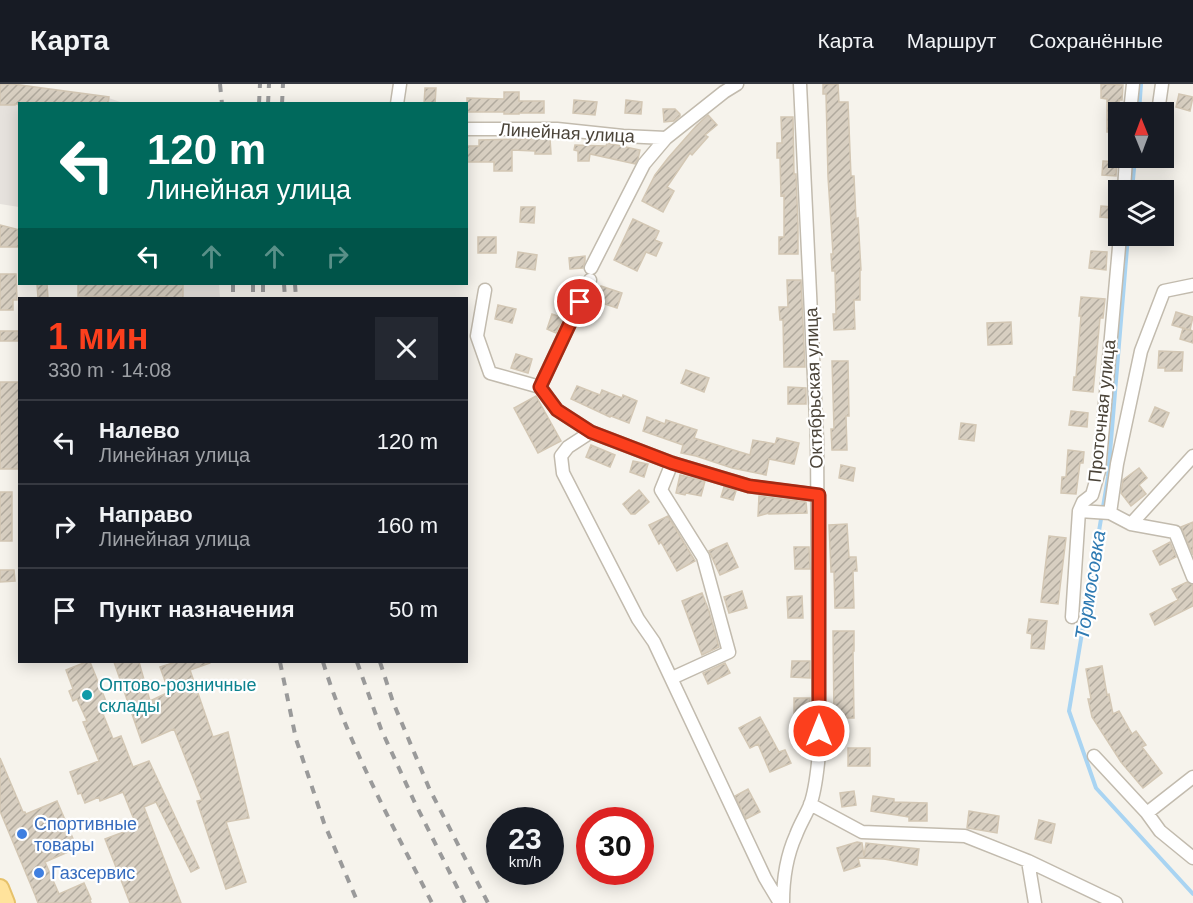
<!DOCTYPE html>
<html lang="ru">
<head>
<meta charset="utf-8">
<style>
  :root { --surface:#171b24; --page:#242831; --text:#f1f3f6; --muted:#9ea1a6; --line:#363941; --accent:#fc3f1d }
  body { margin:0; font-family:Arial,sans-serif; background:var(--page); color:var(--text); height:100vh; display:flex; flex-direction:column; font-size:22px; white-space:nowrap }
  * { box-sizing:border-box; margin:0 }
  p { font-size:20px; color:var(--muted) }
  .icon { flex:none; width:33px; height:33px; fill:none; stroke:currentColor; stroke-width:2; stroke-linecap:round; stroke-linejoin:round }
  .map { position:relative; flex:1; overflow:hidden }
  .panel { position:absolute; left:18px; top:213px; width:450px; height:366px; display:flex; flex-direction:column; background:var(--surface); border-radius:0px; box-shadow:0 3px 15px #0003 }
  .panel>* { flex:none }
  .top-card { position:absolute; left:18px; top:18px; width:450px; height:183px; border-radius:0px; box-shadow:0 3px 15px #0003; background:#00695c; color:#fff; overflow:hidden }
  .needle { width:39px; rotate:359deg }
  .controls { position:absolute; left:1108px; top:18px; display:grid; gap:12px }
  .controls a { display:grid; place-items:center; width:66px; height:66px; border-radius:0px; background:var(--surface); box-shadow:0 3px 15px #0003; font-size:30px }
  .speed { position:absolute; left:486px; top:723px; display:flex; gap:12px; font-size:30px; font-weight:700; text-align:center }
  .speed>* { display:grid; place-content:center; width:78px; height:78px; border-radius:50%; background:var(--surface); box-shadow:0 3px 15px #0003; line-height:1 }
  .speed small { font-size:15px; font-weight:400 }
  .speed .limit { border:9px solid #d22; background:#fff; color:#111 }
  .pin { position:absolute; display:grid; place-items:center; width:51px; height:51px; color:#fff; margin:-26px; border:3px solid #fff; border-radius:50%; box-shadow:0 2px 6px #0007 }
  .me { position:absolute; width:66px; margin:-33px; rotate:0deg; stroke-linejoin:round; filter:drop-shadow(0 0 4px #0008) }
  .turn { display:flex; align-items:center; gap:21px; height:126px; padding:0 30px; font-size:27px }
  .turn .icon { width:78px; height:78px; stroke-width:2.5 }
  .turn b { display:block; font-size:42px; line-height:51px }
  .lanes { display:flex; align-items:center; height:57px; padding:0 30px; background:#0003; justify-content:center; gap:30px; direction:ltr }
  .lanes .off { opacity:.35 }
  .round { display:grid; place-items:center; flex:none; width:63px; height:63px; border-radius:0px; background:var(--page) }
  .summary { display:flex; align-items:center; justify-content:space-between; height:102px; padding:0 30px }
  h1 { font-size:36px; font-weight:600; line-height:45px; color:var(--accent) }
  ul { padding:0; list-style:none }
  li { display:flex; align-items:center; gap:18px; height:84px; padding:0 30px; border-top:2px solid var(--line) }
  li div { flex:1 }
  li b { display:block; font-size:22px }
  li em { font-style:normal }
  header { display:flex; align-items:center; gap:36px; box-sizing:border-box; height:84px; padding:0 30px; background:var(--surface); border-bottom:2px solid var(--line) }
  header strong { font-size:28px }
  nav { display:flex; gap:33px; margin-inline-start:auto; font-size:21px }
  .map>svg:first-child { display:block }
</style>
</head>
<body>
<header>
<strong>Карта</strong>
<nav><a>Карта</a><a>Маршрут</a><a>Сохранённые</a></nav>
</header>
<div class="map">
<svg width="1193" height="819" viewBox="0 0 1193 819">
  <defs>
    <pattern id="building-hatch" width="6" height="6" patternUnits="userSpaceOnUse" patternTransform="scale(1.5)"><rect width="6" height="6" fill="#d8cfc1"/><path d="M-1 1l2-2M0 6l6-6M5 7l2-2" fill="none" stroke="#b1aa9e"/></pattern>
  </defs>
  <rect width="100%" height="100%" fill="#f6f3ec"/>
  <path fill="#e6e2dd" d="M 0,0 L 16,0 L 106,13 L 123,19 L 20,20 L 19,123 L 0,120 Z
    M 183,200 L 219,200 L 220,214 L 183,214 Z"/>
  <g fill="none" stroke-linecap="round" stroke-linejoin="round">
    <path stroke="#a9d4f2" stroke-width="4" d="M 1139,28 L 1141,0
      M 1132,106 L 1135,74
      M 1128,152 L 1108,393 L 1069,627 L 1096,704 L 1193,810"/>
  </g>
  <path fill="url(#building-hatch)" stroke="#d3c7b4" stroke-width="1.5" d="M 0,0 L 13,0 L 109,13 L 108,20 L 20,20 L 20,21 L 15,20 L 15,21 L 0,21 Z
    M 823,0 L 838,0 L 839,18 L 848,18 L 851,92 L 854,92 L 856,135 L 858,134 L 861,186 L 860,186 L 860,216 L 854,216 L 855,245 L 834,246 L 833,230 L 836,230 L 835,187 L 832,187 L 831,170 L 833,170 L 828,93 L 826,10 L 823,10 Z
    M 1101,0 L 1123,1 L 1122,16 L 1119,16 L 1119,48 L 1107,48 L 1107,15 L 1101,14 Z
    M 425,4 L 436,4 L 435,20 L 424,20 Z
    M 504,8 L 519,8 L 519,17 L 544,17 L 544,29 L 519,29 L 519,30 L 504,30 L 504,28 L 467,28 L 467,14 L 504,15 Z
    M 1179,10 L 1193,13 L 1190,27 L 1176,23 Z
    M 574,16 L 597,18 L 595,31 L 573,29 Z
    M 626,16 L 642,18 L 641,30 L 625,29 Z
    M 663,25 L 675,25 L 680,30 L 680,32 L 674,37 L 664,38 Z
    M 708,31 L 717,41 L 705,51 L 708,53 L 692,71 L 690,69 L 667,103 L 674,107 L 663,128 L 642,117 L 655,91 L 668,74 L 697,41 Z
    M 781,33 L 793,33 L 794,90 L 796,90 L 798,141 L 798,170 L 779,170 L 779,153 L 784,153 L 784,111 L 781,112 L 780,74 L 777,74 L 777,59 L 782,59 Z
    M 550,54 L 551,70 L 535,70 L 535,67 L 512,66 L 512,87 L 494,87 L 494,78 L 466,78 L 466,62 L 479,62 L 479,56 Z
    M 607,59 L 640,66 L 638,75 L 635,80 L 590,70 L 589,77 L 578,77 L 578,67 L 574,66 L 575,61 L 606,62 Z
    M 1103,77 L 1117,78 L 1116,92 L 1102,91 Z
    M 1101,122 L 1112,123 L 1111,134 L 1100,133 Z
    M 521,123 L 535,123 L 534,139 L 520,138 Z
    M 633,135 L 659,147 L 655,156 L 662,159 L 656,172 L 646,168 L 637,187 L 614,176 Z
    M 0,141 L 20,146 L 20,163 L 0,163 Z
    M 478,153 L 496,153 L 496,169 L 478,169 Z
    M 1091,167 L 1107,168 L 1106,186 L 1089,184 Z
    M 518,168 L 537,171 L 535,186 L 516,183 Z
    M 585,172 L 585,177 L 583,184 L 570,185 L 569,174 Z
    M 0,190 L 16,190 L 17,216 L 13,216 L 13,226 L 0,226 Z
    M 787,196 L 801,196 L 805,283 L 784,283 L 783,236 L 780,236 L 779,223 L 788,223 Z
    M 37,200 L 47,200 L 48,214 L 38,214 Z
    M 78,200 L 183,200 L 183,214 L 167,214 L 167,213 L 78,212 Z
    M 601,202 L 622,209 L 617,224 L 596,217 Z
    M 1081,213 L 1105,215 L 1103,234 L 1100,234 L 1093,308 L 1073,306 L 1074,293 L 1076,293 L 1081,232 L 1079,232 Z
    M 498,221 L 516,225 L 512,239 L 495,235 Z
    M 1176,228 L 1193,233 L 1190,246 L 1193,247 L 1193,259 L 1180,255 L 1183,244 L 1189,246 L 1172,241 Z
    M 552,230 L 563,234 L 556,249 L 547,245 Z
    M 1011,238 L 1012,260 L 988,261 L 987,239 Z
    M 0,247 L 20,247 L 20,257 L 0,257 Z
    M 1159,267 L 1183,268 L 1182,287 L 1165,287 L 1165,284 L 1158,284 Z
    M 516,270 L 532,275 L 528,289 L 511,284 Z
    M 832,277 L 848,277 L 849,332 L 846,332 L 847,366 L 832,366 L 831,345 L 834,345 Z
    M 686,286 L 709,294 L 704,308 L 681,299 Z
    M 0,298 L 20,298 L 19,385 L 0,385 Z
    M 577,302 L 600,311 L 602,306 L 622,314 L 623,311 L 637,317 L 629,339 L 611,332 L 610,333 L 571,315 Z
    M 788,303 L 806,304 L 806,320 L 788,320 Z
    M 536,312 L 561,357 L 538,369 L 514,324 Z
    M 1155,323 L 1169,329 L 1163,343 L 1149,337 Z
    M 1071,327 L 1088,329 L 1087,343 L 1069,341 Z
    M 647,333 L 665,340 L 666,336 L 697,346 L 694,354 L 750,371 L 753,356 L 775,360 L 777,354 L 799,359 L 794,380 L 769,375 L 766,391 L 732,384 L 696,372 L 681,369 L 683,361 L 643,347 Z
    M 961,339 L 976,341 L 974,357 L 959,355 Z
    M 591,361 L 615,371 L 610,383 L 586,373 Z
    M 1068,366 L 1084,368 L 1083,379 L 1080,379 L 1076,410 L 1061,409 L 1062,393 L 1066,393 Z
    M 633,377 L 648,380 L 644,393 L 630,388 Z
    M 841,381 L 855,384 L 853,397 L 839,394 Z
    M 1139,384 L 1147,394 L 1139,401 L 1146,410 L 1131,422 L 1121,409 L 1123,396 Z
    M 680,391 L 705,397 L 701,412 L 686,409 L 685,411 L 676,409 Z
    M 724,403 L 736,407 L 733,416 L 721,413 Z
    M 639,406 L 649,418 L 635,430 L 631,430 L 623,420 Z
    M 0,408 L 12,408 L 12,457 L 0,457 Z
    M 759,412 L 806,418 L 807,429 L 769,430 L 769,429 L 758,432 Z
    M 668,432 L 695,477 L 677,487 L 661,458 L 659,460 L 649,441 Z
    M 1193,438 L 1193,471 L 1181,443 Z
    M 847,440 L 849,473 L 856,473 L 857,487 L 853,487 L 854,524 L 835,524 L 834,488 L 831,488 L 829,441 Z
    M 1049,452 L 1066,454 L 1058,520 L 1041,518 Z
    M 1170,458 L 1176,473 L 1160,481 L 1153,467 Z
    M 727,459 L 738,483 L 720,491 L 709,467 Z
    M 794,463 L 809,463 L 810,485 L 795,485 Z
    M 0,486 L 14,486 L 15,497 L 0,498 Z
    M 1187,498 L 1193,501 L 1193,522 L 1155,541 L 1150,530 L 1178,516 L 1172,505 Z
    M 742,507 L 747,524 L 729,529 L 724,513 Z
    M 702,509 L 709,527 L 719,563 L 702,571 L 682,517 Z
    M 802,512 L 803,534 L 788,534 L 787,513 Z
    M 1029,535 L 1047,537 L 1044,565 L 1031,564 L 1032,550 L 1027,549 Z
    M 833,547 L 854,547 L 854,567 L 853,567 L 854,634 L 834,634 Z
    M 792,577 L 810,577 L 810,594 L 791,593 Z
    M 86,578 L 90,578 L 110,627 L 103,630 L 113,655 L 121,652 L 133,683 L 149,677 L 199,784 L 191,788 L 156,718 L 144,723 L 181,819 L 130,819 L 105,755 L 137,743 L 123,708 L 100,717 L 99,713 L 85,719 L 81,709 L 78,710 L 70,688 L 99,677 L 83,638 L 87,637 L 77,615 L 73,617 L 69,607 L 73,605 L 66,586 Z
    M 114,578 L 139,578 L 150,617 L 169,608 L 160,583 L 176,578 L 210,578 L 210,579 L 190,586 L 213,653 L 228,648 L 249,734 L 226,738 L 246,798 L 226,805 L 197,717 L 202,716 L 174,645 L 142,659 Z
    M 725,579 L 730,589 L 708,600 L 703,589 Z
    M 1102,582 L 1107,611 L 1109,610 L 1113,630 L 1119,627 L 1132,650 L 1136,647 L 1146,661 L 1142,663 L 1162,689 L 1143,704 L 1121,678 L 1092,633 L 1088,615 L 1091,615 L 1086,585 Z
    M 794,614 L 810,614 L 810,631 L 794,631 Z
    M 760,633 L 779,668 L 785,666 L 791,679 L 770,688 L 758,660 L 750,664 L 739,644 Z
    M 848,664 L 870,664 L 870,682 L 848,682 Z
    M 0,674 L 23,728 L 25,728 L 26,730 L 57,717 L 77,764 L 45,778 L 59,810 L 84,799 L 91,815 L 90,816 L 91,819 L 37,819 L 38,819 L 35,811 L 0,727 Z
    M 748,705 L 760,728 L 746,735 L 735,712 Z
    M 854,707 L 856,721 L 842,723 L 840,709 Z
    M 873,712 L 894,715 L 894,718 L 927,719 L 927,737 L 909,737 L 909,733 L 871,727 Z
    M 969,727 L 999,732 L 997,749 L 967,744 Z
    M 1039,736 L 1055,740 L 1051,759 L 1035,755 Z
    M 857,758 L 862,759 L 864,772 L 866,759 L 919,765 L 917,781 L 884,775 L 858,774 L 860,782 L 844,787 L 837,764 Z"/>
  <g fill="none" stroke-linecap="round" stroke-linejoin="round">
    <defs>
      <path id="minor" d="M 397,20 L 400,0
        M 1130,28 L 1133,0
        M 1158,28 L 1162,0
        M 466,45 L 557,45 L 623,52 L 666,54
        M 1124,106 L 1126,74
        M 591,184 L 644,80 L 666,54 L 724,8 L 737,0
        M 590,196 L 540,303 L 557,326 L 591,348 L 672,379 L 749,402 L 818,411
        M 485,206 L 477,252 L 490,289 L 540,303
        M 591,348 L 568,363 L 561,372 L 563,389 L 638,535 L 654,558 L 765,794 L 780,819
        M 672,379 L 661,406 L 703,473 L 729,568 L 672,594
        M 1079,427 L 1110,429 L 1131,440 L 1193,372
        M 1110,429 L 1117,380 L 1141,267 L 1164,207 L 1193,201
        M 1131,440 L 1175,448 L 1193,493
        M 1072,533 L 1079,427 L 1083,418 L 1092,411 L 1099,387 L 1120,152
        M 1094,672 L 1147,729 L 1160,747 L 1193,774
        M 810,720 L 862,748 L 965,752 L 1028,777 L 1035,819
        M 1147,729 L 1193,693
        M 1028,777 L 1116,819
        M 783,819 C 783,795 786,773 796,751 C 800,740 806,731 810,721 C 816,705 817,687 819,670 L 817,356 L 800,0"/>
      <path id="major" d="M 0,804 L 6,819"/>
    </defs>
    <use href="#minor" stroke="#c2bbae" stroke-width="15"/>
    <use href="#major" stroke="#e6c16a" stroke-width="20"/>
    <use href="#minor" stroke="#fff" stroke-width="12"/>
    <use href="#major" stroke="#ffe39c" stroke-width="16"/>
    <path stroke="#9a9a9a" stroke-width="4" stroke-dasharray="8 8" stroke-linecap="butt" d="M 220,0 L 222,20
      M 259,20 L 260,0
      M 268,20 L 269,0
      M 282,20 L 283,0
      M 233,200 L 233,214
      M 253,200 L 253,214
      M 263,200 L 263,214
      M 284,200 L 285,214
      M 295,200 L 296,214
      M 280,578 L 296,655 L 324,739 L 358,819
      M 323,578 C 349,662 392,740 432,819
      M 357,578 L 381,645 L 414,717 L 465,819
      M 380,578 L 393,618 L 429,704 L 488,819"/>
  </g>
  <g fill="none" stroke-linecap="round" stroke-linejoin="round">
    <defs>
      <path id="route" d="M 580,218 L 540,303 L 557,326 L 591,348 L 672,379 L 749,402 L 819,411 L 819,647"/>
    </defs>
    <use href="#route" stroke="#a42913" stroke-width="15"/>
    <use href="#route" stroke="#fc3f1d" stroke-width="10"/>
  </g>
  <circle fill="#0f9aa8" stroke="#fff" stroke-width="2" cx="87" cy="611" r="6"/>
  <g fill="#3f7fe0" stroke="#fff" stroke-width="2">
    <circle cx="22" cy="750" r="6"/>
    <circle cx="39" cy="789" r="6"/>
  </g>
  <g text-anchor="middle" stroke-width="4.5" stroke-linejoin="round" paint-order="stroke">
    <g font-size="18" fill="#4b4439" stroke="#fff">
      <text transform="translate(567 49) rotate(3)" y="6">Линейная улица</text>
      <text transform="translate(814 304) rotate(-92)" y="6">Октябрьская улица</text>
      <text transform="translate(1102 327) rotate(-84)" y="6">Проточная улица</text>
    </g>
    <g font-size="18" fill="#0d838f" stroke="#fff" text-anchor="start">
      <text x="99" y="607">Оптово-розничные<tspan x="99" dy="21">склады</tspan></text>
    </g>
    <g font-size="18" fill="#366cbe" stroke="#fff" text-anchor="start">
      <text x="34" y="746">Спортивные<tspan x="34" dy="21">товары</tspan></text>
      <text x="51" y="795">Газсервис</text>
    </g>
    <g font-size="20" font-style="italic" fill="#2e7ab2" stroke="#fff">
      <text transform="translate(1090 501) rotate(-81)" y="7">Тормосовка</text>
    </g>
  </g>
</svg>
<div class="controls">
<a><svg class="needle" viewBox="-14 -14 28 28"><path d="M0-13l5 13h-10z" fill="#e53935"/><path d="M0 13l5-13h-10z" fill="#9ea1a6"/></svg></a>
<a><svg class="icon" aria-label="layers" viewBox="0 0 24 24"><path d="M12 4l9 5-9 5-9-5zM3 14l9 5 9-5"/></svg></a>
</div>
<div class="speed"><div>23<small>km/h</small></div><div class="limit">30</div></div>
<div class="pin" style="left:580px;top:218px;background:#d93025"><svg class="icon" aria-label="arrive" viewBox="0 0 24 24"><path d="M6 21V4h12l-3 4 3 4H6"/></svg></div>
<svg class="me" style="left:819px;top:647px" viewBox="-20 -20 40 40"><circle r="17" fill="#fc3f1d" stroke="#fff" stroke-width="3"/><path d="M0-11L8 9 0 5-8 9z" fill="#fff"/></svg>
<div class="top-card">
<div class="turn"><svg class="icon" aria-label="left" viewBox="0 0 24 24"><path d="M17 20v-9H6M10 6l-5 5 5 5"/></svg><div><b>120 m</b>Линейная улица</div></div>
<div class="lanes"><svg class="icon" aria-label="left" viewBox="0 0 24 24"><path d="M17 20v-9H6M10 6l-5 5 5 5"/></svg><svg class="icon off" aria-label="ahead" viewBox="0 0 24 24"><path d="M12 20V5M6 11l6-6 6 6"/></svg><svg class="icon off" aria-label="ahead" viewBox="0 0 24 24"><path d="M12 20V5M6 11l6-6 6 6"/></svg><svg class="icon off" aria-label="right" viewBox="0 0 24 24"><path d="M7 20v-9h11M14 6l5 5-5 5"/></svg></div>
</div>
<section class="panel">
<div class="summary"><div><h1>1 мин</h1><p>330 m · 14:08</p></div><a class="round"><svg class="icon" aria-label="close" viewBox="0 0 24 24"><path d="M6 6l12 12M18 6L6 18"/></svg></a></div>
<ul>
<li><svg class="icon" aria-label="left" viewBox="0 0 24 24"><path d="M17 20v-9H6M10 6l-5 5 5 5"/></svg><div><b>Налево</b><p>Линейная улица</p></div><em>120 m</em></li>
<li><svg class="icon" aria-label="right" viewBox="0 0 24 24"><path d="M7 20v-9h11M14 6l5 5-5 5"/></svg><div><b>Направо</b><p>Линейная улица</p></div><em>160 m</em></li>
<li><svg class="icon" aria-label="arrive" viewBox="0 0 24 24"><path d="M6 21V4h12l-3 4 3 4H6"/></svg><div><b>Пункт назначения</b></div><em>50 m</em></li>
</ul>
</section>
</div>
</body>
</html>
